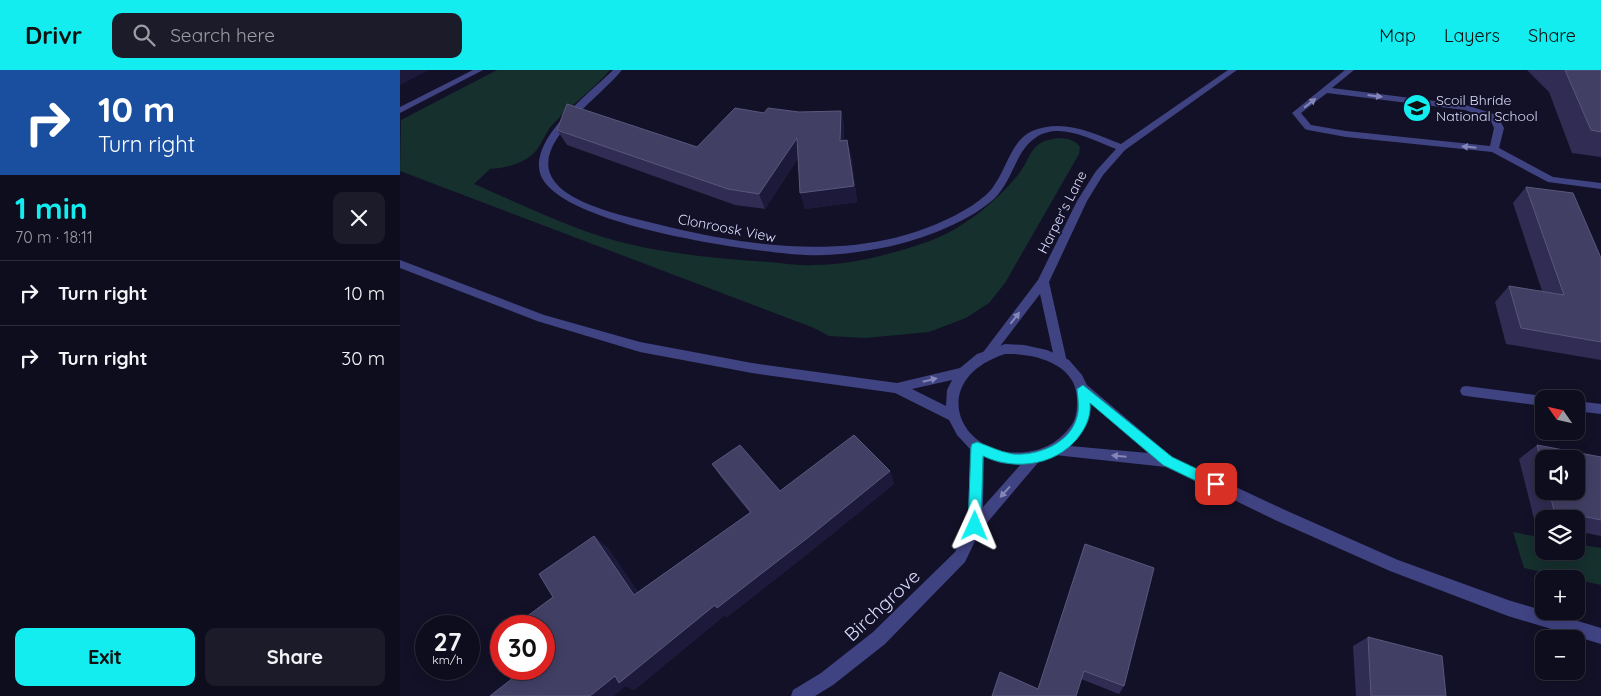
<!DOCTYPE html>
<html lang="en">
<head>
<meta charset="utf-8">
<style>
  :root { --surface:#0e0d1d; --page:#1c1b2a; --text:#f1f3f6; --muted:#9b9ca4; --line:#2e2d3b; --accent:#13edef }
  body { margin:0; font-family:Quicksand,sans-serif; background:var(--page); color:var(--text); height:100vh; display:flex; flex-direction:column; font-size:19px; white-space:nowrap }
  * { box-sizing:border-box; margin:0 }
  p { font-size:16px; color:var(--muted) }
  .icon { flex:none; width:28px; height:28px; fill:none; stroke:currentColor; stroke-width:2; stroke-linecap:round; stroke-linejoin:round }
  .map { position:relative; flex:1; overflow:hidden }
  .side { display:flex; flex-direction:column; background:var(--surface); width:400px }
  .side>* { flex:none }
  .top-card { background:#1a4fa0; color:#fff; overflow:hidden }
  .needle { width:32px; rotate:304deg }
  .tools { position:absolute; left:1135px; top:320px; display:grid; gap:10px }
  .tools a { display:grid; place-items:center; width:50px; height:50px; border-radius:10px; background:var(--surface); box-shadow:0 2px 12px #0003,0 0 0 1px var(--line); font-size:25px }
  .speed { position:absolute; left:15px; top:545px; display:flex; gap:10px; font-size:25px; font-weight:700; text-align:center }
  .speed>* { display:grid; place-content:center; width:65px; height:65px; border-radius:50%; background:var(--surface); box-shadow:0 2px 12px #0003,0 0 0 1px var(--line); line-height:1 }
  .speed small { font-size:12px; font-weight:400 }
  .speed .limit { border:8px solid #d22; background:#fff; color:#111 }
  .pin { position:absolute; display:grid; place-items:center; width:42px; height:42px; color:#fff; margin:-21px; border-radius:10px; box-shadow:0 2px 8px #0006 }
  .me { position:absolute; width:55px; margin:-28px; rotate:1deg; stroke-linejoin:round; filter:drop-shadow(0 0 4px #0008) }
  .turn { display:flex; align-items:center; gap:18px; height:105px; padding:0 15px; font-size:22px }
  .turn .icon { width:65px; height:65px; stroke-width:2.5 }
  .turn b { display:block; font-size:35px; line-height:42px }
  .round { display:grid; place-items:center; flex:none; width:52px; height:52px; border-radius:10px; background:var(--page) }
  .summary { display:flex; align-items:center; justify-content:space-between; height:85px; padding:0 15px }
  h1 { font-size:30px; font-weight:700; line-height:38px; color:var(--accent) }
  .button { display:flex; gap:10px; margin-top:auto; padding:10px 15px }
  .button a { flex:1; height:58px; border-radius:10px; background:var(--accent); color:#111; font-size:20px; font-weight:700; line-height:58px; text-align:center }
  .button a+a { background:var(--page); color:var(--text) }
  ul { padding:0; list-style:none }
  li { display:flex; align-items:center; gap:15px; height:65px; padding:0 15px; border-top:1px solid var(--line) }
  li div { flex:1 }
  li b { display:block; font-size:19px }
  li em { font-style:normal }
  header { display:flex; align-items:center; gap:30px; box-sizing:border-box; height:70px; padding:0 25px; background:var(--accent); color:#111 }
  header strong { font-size:24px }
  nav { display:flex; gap:28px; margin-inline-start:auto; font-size:18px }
  .search { width:350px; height:45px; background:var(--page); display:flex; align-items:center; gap:12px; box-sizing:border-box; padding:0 18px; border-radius:10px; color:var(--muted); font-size:19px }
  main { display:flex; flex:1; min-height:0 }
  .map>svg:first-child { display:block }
</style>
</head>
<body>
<header>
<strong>Drivr</strong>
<div class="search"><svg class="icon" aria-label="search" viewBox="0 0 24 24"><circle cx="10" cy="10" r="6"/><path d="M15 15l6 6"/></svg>Search here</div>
<nav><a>Map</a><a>Layers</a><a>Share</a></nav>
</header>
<main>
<section class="side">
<div class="top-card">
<div class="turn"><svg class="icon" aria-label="right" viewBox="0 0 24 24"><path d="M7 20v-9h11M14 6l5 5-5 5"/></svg><div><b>10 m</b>Turn right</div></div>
</div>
<div class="summary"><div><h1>1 min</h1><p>70 m · 18:11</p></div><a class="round"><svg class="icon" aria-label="close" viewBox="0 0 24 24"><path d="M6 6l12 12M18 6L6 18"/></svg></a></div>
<ul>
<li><svg class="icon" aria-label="right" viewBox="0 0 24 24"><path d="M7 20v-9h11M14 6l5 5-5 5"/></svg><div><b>Turn right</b></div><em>10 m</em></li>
<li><svg class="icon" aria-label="right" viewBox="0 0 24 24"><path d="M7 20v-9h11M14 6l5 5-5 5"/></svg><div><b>Turn right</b></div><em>30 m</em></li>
</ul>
<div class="button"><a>Exit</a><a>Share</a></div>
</section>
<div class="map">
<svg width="1201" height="626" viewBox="0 0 1201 626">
  <rect width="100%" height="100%" fill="#131127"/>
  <path fill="#15302d" d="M 97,0 L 210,0 C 193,20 172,34 154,53 C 148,59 144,68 140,75 C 131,92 108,98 90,99 L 74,114 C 123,135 181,164 233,175 C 277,185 323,189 368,192 C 383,193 398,196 413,195 C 450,195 489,185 524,173 C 559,162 595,133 618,105 C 626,96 629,81 639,74 C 650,67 672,65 680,77 L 679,84 L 605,213 L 589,233 L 566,248 L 529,262 L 465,268 L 429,266 L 414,258 L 0,101 L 1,50 Z
    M 1113,462 L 1144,468 L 1144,481 L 1176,481 L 1176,474 L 1201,478 L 1201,515 L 1124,498 Z"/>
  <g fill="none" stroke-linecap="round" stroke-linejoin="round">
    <path fill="#404382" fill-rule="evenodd" d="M 945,0 L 954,0 L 932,18 L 1066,35 L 1097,45 L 1104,58 L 1099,78 L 1153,107 L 1201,113 L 1201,119 L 1148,112 L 1092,82 L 946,67 L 908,60 L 905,59 L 892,43 ZM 927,23 L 1065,40 L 1090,49 L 1094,58 L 1090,76 L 946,61 L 911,55 L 901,43 Z"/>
    <path fill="#404382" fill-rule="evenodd" d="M 73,0 L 83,0 L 0,43 L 0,37 Z
      M 213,0 L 222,0 C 190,39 95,95 188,134 C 214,145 242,150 269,157 C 370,181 481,193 573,135 C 581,129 590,123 595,114 C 607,97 612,70 632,61 C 664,48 692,63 721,74 L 828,0 L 837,0 L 725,80 L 703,105 L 687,131 L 649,212 L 667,292 L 665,295 L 657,295 L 655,292 L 640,224 L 591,288 L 583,288 L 581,285 L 638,210 L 677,131 L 696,101 L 716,79 C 679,64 642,43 618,89 C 611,103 605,118 594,129 C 566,154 513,173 476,179 C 453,183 430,186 406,185 C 360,183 140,154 139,97 C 138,61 190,23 213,0 Z
      M 1066,316 L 1144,326 L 1149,329 L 1144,329 L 1144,336 L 1066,326 L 1062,325 L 1060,321 L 1062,317 Z
      M 1176,331 L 1201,334 L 1201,344 L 1176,341 Z
      M 577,371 L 582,373 L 584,377 L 583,437 L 630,384 L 635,382 L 640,384 L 642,388 L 580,461 L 565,492 L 485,574 L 433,615 L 415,626 L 391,626 L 393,620 L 421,603 L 473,562 L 555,482 L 568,455 L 570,377 L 572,373 Z"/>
    <path fill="#404382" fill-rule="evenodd" d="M 0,190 L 144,245 L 240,272 L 352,293 L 497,313 L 560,298 L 577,284 L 605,274 L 624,275 L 647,280 L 669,290 L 682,305 L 687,315 L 772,387 L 885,440 L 998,490 L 1108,530 L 1201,558 L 1201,574 L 1108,546 L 990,501 L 875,450 L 766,397 L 655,385 L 645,390 L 621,395 L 600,393 L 582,386 L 570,379 L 557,365 L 549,350 L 495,323 L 352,303 L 240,282 L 137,251 L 0,198 ZM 605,284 C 635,283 679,294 677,332 C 677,341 676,350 670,357 C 660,370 648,378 632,381 C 562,395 522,311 605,284 ZM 552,310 L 547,320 L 546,336 L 512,319 ZM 690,333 L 748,383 L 670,376 C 681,363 690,350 690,333 Z"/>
  </g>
  <path fill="#302c53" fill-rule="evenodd" d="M 1127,0 L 1201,0 L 1201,87 L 1172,83 L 1149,22 Z
    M 441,41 L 444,56 L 444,70 L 451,85 L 457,132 L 405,139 L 398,88 L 365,139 L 335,135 L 167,75 L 157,60 L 297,77 L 364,43 Z
    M 1126,117 L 1201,188 L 1201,290 L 1106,274 L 1095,232 L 1109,216 L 1142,221 L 1113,133 Z
    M 1137,375 L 1201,387 L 1201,466 L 1176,461 L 1176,449 L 1144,449 L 1144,455 L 1135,453 L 1119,389 ZM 1144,389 L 1176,421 L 1144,421 Z
    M 312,394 L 380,421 L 490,401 L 494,414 L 416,477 L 327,547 L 325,545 L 234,620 L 226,616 L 113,608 L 153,527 L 207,477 L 238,522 L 350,443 L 321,407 Z
    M 685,474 L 724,616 L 719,624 L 681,609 L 638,619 Z
    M 968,567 L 1046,626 L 956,626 L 953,576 Z"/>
  <path fill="#1d193a" d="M 0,0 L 29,0 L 0,15 Z
    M 441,41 L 444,56 L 444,86 L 440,71 Z
    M 397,68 L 401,83 L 365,139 L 359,124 Z
    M 447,70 L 451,85 L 457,132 L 405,139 L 400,123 Z
    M 490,401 L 494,414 L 416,477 L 327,547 L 325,545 L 234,620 L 226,616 L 214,626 L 190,626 L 215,606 L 315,535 Z
    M 194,466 L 207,477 L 247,535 L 234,525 Z"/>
  <path fill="#423f65" stroke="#5a577d" d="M 1165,0 L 1201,0 L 1201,62 L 1191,60 Z
    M 167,34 L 297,77 L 335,38 L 364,43 L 368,38 L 399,42 L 441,41 L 440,71 L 447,70 L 454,116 L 400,123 L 397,68 L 359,124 L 328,119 L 157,60 Z
    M 1126,117 L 1173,123 L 1201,188 L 1201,272 L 1121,258 L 1109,216 L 1164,225 Z
    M 454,365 L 490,401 L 410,466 L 317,538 L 315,535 L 219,613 L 215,606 L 190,626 L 90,626 L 113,608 L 108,599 L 144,599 L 144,556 L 114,556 L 153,527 L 139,504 L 194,466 L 234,525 L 351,442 L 312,394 L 340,375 L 380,421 Z
    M 1137,375 L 1201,387 L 1201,450 L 1154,440 L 1149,421 L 1176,421 L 1176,389 L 1144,389 L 1144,400 Z
    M 685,474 L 754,498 L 724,616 L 684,601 L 676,626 L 592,626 L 600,602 L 638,619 Z
    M 101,566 L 101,588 L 92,573 Z
    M 968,567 L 1042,586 L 1046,626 L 971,626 Z"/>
  <defs><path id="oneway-solid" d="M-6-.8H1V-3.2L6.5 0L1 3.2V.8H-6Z" transform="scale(1.25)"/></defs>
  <g fill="#8587b9">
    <use href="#oneway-solid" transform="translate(975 26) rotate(7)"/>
    <use href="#oneway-solid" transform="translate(910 33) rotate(-38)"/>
    <use href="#oneway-solid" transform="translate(1069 77) rotate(-174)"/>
    <use href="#oneway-solid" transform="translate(615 248) rotate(-52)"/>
    <use href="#oneway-solid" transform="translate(530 310) rotate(-14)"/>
    <use href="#oneway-solid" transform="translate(719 386) rotate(-175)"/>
    <use href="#oneway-solid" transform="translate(605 422) rotate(132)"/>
  </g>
  <path fill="#13edef" stroke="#0c9a9b" d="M 683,315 L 772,387 L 820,410 L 822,414 L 820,418 L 816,420 L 811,418 L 763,395 L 690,333 C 691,343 688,353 682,362 C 661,395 617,402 583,386 L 581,456 L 579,460 L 575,462 L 570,460 L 568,456 L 571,377 L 572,374 L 577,372 C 589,376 600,382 613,384 C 637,386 668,374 676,350 C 680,339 678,330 677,319 Z"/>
  <defs>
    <symbol id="school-disc" viewBox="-11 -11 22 22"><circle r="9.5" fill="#13edef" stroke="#131127"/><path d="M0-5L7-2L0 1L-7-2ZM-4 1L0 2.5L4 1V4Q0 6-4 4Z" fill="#111"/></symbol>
  </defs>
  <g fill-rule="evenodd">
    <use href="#school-disc" x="1001" y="22" width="32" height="32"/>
  </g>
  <g text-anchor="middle" stroke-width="4" stroke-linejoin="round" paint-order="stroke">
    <g font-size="14" fill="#dadafd" stroke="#131127" text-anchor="start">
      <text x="1036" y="35">Scoil Bhríde<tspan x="1036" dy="16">National School</tspan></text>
    </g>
    <g font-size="14" fill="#dadafd" stroke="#131127">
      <text transform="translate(662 142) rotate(-63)" y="5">Harper's Lane</text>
      <text transform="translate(327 158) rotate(11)" y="5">Clonroosk View</text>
    </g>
    <g font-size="19" fill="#dadafd" stroke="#131127">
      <text transform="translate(482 535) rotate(-43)" y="7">Birchgrove</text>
    </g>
  </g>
</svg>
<div class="tools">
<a><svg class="needle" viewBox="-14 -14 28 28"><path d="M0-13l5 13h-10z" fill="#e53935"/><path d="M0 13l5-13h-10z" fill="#9b9ca4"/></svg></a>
<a><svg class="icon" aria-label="sound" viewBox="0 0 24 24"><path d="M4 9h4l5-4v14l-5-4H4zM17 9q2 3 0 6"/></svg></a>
<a><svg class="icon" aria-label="layers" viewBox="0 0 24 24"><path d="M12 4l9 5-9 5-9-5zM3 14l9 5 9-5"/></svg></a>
<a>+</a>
<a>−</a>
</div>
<div class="speed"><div>27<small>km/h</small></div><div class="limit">30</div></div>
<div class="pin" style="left:816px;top:414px;background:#d93025"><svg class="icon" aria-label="arrive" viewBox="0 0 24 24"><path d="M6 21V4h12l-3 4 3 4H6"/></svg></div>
<svg class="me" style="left:575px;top:456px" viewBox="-20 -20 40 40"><path d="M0-17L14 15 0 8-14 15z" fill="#13edef" stroke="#fff" stroke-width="4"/></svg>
</div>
</main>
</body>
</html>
